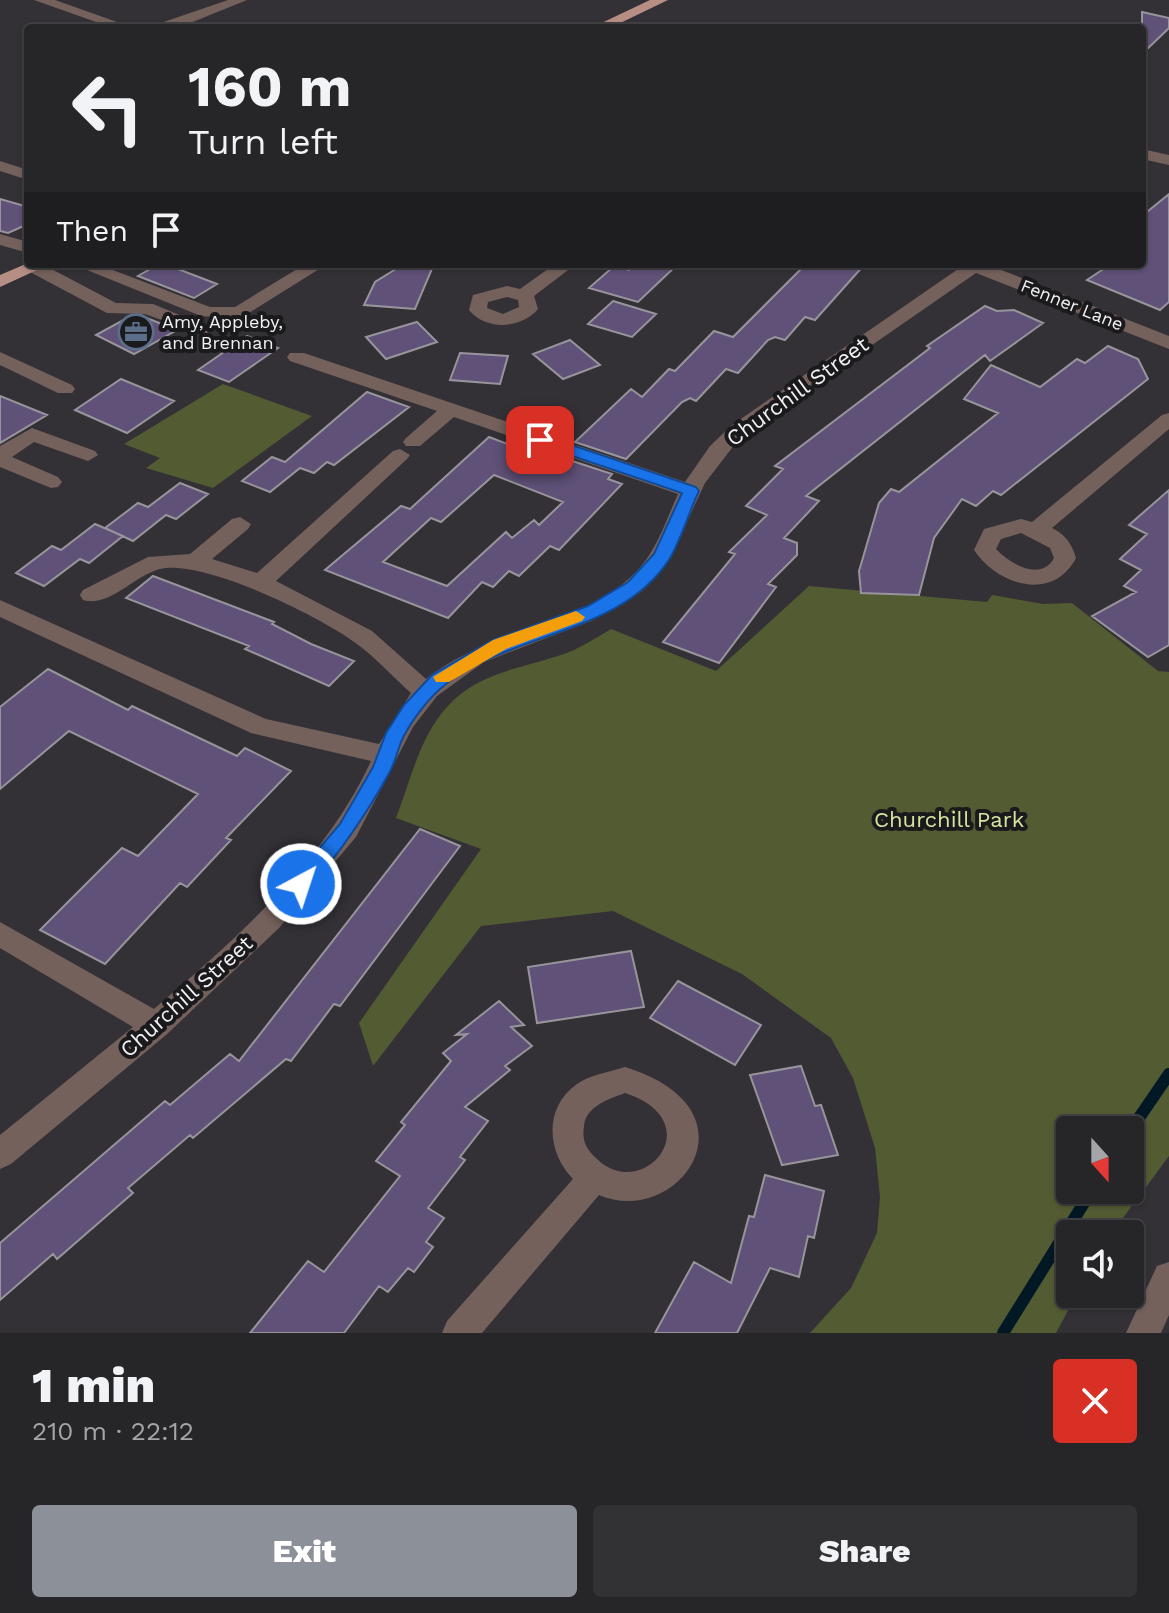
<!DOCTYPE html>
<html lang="en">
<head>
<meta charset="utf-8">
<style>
  :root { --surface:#262528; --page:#323134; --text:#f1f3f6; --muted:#a4a5a8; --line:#424245; --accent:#8c9099 }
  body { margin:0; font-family:"Work Sans",sans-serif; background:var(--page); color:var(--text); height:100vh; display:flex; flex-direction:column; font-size:30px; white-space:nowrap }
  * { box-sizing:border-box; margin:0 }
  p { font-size:26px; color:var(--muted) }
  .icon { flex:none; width:44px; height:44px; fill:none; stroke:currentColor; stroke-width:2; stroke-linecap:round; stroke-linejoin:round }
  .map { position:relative; height:1333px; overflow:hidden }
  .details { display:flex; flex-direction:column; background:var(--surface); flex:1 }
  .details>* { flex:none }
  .banner { position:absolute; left:24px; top:24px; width:1122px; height:244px; border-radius:8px; box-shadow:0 2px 6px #0004,0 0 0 2px var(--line); background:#262528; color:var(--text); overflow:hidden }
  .needle { width:52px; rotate:159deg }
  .buttons { position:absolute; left:1056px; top:1116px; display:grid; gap:16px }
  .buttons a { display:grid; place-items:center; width:88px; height:88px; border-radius:8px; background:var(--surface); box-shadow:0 2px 6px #0004,0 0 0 2px var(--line); font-size:40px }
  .pin { position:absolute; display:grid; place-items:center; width:68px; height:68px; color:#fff; margin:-34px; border-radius:16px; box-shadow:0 4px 12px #0006 }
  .me { position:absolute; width:88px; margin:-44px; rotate:40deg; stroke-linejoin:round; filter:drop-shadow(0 0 6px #0008) }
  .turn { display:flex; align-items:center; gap:28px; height:168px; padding:0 32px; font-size:36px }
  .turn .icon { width:104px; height:104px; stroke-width:2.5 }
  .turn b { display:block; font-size:56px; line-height:68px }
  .then { display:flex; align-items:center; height:76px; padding:0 32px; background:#0003; gap:16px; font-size:30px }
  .round { display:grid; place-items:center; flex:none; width:84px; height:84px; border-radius:8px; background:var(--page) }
  .summary { display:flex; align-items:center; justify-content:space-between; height:136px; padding:0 32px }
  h1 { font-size:48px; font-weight:800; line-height:60px }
  .primary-button { display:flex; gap:16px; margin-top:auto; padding:16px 32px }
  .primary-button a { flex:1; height:92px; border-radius:8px; background:var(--accent); color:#fff; font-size:32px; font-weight:800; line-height:92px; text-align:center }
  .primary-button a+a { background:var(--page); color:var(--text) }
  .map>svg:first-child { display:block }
</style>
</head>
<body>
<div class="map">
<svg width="1169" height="1333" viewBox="0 0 1169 1333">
  <rect width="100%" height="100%" fill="#333136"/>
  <path fill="#535b33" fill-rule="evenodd" d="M 223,384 L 312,416 L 213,488 L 146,468 L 160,458 L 124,444 Z
    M 809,586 L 987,602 L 992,595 L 1043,604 L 1072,603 L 1158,671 L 1169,672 L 1169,1156 L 1111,1234 L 1070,1234 L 1070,1294 L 1077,1294 L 1056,1333 L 810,1333 L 851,1288 L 877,1233 L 880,1197 L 875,1148 L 853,1078 L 831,1038 L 742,974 L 613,911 L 481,926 L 373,1066 L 359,1023 L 481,849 L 396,818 C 410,782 420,736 447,707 C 480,669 531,668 574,650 C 586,644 599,636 611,629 L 716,671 ZM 1070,1130 L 1130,1130 L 1130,1190 L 1070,1190 Z"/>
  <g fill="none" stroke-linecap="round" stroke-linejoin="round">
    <path stroke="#021824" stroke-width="12" d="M 1130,1131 L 1169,1074
      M 1003,1333 L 1092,1190"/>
  </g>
  <path fill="#5f5177" stroke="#97959b" stroke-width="2" fill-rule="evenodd" d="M 1142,12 L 1169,18 L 1169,28 L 1142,54 Z
    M 1169,194 L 1169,302 L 1160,310 L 1087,280 L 1111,264 L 1142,264 L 1142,216 Z
    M 0,199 L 28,207 L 28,224 L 8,233 L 0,231 Z
    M 159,264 L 165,264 L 217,284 L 194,298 L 138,276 Z
    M 404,264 L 434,264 L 415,309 L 364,305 L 375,282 Z
    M 636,264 L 678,264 L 638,302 L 589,288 L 614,266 L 629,270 Z
    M 806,264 L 865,264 L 815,320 L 805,317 L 785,340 L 775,337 L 768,340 L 738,373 L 726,369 L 696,401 L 690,398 L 682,402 L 626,459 L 575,442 L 631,389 L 642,397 L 669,369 L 675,371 L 714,331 L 733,337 Z
    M 613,301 L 656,314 L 632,337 L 588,324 Z
    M 985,306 L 997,311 L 1014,310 L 1043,323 L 990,361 L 985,355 L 806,496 L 819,501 L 784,538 L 797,543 L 797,555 L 768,584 L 776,587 L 719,663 L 663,642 L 735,554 L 729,552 L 767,515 L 746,506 L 783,469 L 775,466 L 930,348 L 927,346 Z
    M 129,317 L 144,317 L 177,330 L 134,354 L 96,335 Z
    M 417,322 L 437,342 L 386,359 L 366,337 Z
    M 247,336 L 278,348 L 229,382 L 198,370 Z
    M 570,340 L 600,365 L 563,379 L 533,354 Z
    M 1108,346 L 1138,359 L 1148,379 L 1001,495 L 993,491 L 976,506 L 962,499 L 934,538 L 919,595 L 861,593 L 859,571 L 879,503 L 891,489 L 899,492 L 998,413 L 964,399 L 991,365 L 1040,387 L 1077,359 L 1085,363 Z
    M 460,353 L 508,356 L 500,384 L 450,380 Z
    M 121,379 L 174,401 L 127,433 L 75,410 Z
    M 367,392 L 409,407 L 334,465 L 327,462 L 314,473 L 300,468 L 270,492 L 242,481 L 272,457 L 285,462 Z
    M 0,396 L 47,415 L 0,443 Z
    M 489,437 L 555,462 L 560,457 L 612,474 L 608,479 L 622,484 L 559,550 L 550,546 L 519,576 L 509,571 L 493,587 L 482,582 L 448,618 L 325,570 L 401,506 L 410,509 ZM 494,475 L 563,502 L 539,525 L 534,520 L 512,538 L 506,532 L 447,586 L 383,562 L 431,518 L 441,522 Z
    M 180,483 L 208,494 L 176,519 L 166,515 L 133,541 L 105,528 L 138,503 L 148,507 Z
    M 1169,490 L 1169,645 L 1148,657 L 1092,616 L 1136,592 L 1124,586 L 1141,570 L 1120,559 L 1147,534 L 1129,525 Z
    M 95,524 L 123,536 L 89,563 L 80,559 L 44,586 L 16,573 L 52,546 L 61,550 Z
    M 153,576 L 274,622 L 272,624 L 311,644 L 354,661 L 329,686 L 245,649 L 249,646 L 126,598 Z
    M 48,669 L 128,710 L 132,706 L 237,756 L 245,748 L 291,771 L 226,838 L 231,840 L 187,887 L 180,883 L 105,964 L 40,930 L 122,848 L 138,856 L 198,794 L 69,731 L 0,789 L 0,707 Z
    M 420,829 L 460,846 L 340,1006 L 334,1004 L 291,1061 L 286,1059 L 193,1138 L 190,1135 L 128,1188 L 133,1193 L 57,1259 L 53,1254 L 0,1300 L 0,1243 L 165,1101 L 170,1105 L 230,1054 L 239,1061 Z
    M 631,951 L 644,1007 L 537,1023 L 528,967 Z
    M 678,981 L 761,1025 L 735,1065 L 650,1018 Z
    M 499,1001 L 524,1025 L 511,1027 L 532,1046 L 505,1066 L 510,1070 L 465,1107 L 488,1121 L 460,1157 L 465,1160 L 428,1208 L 444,1218 L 426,1242 L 433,1247 L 414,1272 L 408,1268 L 388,1292 L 379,1286 L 344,1333 L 250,1333 L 308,1261 L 324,1272 L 400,1176 L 376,1161 L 405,1125 L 401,1122 L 451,1061 L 443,1053 L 467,1034 L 456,1035 Z
    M 801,1066 L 815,1106 L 821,1105 L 838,1155 L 782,1165 L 750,1075 Z
    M 765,1175 L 824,1191 L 814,1238 L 808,1236 L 799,1277 L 770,1268 L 737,1333 L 655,1333 L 694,1262 L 731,1283 L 749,1216 L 754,1217 Z"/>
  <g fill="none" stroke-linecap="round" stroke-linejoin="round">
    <path fill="#75615c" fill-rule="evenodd" d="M 34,0 L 55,0 L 134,28 L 113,28 Z
      M 228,0 L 247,0 L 178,28 L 146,28 Z
      M 1142,149 L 1169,155 L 1169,165 L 1142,159 Z
      M 0,161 L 28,170 L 28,180 L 0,171 Z
      M 0,234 L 28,242 L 28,253 L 0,245 Z
      M 28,263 L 42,264 L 116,303 L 153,304 L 213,329 L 204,335 L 145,314 L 107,313 L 28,271 Z
      M 72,264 L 97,264 L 210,307 L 235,307 L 302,266 L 300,264 L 324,266 L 239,319 L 201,316 Z
      M 555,264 L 576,264 L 534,296 L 538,309 C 521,329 486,331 469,310 L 473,295 L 507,286 L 520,289 ZM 507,297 L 518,300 L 519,307 L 503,314 L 487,308 L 488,302 Z
      M 959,264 L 986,264 L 1169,336 L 1169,349 L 976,273 L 784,406 L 735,444 L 705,483 L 671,556 L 641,592 L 591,621 L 484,662 L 437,696 L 413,727 L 356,837 L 279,928 L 166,1035 L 11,1164 L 0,1169 L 0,1135 L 133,1027 L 0,948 L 0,922 L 154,1009 C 236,939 325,861 371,761 L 251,733 L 0,617 L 0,600 L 266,719 L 379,744 L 411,693 C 393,677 376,658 357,644 C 321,617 204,559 160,569 C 135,575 109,608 83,600 L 80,595 L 83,590 L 148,557 L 190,554 L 232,519 L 240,517 L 251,524 L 248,529 L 212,559 L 257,573 L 393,451 L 400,449 L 410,455 L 407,459 L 276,581 L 372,631 L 426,679 C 488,628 592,626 642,565 C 659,544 667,518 678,494 L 454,417 L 420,446 L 406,446 L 403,442 L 406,438 L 437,411 L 290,361 L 287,357 L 290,353 L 304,353 L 685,482 L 710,446 L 732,425 L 961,267 Z
      M 0,352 L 72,385 L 75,389 L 72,393 L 58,393 L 0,365 Z
      M 1169,413 L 1169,429 L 1052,528 C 1065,534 1072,544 1076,558 C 1053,602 998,586 974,550 L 984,529 L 1021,519 L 1032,522 L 1162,415 ZM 1021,533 L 1050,548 L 1054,558 C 1041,582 1010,564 996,549 L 1001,539 Z
      M 32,428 L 95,451 L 98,455 L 88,461 L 34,442 L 12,457 L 58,477 L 62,482 L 58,487 L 51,488 L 0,467 L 0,446 Z
      M 625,1067 C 764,1110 678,1229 599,1195 L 482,1333 L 442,1333 L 447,1321 L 573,1179 C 547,1152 543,1108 577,1084 C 589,1075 610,1072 625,1067 ZM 625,1093 C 713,1122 642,1205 596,1158 C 585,1148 582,1140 584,1126 C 586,1106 609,1099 625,1093 Z
      M 1169,1262 L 1169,1315 L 1161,1333 L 1126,1333 L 1157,1266 Z"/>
    <path fill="#b78e84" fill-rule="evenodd" d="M 650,0 L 668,0 L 610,28 L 591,28 Z
      M 28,263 L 50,264 L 0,287 L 0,275 Z"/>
  </g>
  <path fill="#1a73e8" stroke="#114b97" stroke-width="2" d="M 534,436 L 545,436 L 696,487 L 699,491 C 689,512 682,537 670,558 C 623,634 512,632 446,684 C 429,697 410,722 401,742 C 397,753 394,765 388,775 C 365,817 339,853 309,889 L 294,889 L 291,884 L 294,878 L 340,824 L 373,767 L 386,733 L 404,705 L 432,675 L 493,640 L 588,606 L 628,582 L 654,554 L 682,493 L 534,443 Z"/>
  <path fill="#f59e0b" d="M 576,611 L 585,617 L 582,621 L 506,649 L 449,682 L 436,682 L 433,677 L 493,640 Z"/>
  <defs>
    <symbol id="office-ring" viewBox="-11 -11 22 22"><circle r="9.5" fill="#1a191c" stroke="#5c6f8a" stroke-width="1.5"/><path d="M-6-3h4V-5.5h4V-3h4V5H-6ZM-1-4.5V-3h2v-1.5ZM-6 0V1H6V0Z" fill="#5c6f8a"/></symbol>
  </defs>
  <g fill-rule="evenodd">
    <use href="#office-ring" x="116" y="312" width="40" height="40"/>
  </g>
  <g text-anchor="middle" stroke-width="8" stroke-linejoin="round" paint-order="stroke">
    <g font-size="18" fill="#f1f0f3" stroke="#1a191c">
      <text transform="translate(1072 305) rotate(22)" y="6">Fenner Lane</text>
    </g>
    <g font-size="18" fill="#f1f0f3" stroke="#1a191c" text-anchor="start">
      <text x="162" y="328">Amy, Appleby,<tspan x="162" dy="21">and Brennan</tspan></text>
    </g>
    <g font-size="22" fill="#f1f0f3" stroke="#1a191c">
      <text transform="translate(797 391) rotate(-36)" y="8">Churchill Street</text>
      <text transform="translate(186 996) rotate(-42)" y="8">Churchill Street</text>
    </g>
    <g font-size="22" fill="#d6e59f" stroke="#1a191c">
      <text x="949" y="827">Churchill Park</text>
    </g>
  </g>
</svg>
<div class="buttons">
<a><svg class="needle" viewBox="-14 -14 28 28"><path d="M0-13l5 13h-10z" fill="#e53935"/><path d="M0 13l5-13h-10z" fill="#a4a5a8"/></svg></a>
<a><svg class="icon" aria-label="sound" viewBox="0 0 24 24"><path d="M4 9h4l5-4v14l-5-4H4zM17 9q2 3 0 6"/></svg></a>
</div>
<div class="pin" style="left:540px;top:440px;background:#d93025"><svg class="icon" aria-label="arrive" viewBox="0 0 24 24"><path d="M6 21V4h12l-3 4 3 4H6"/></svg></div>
<svg class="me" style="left:301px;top:884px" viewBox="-20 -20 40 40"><circle r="17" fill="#1a73e8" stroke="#fff" stroke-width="3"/><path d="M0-11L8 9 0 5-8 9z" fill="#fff"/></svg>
<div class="banner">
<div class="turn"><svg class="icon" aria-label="left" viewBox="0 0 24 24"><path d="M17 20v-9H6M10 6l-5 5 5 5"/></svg><div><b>160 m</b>Turn left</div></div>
<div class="then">Then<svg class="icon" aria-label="arrive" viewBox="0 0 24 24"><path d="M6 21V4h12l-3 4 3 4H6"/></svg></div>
</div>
</div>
<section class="details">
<div class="summary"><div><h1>1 min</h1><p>210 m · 22:12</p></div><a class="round" style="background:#d93025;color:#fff"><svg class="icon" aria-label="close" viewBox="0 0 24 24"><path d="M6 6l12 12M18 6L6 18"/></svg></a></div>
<div class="primary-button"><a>Exit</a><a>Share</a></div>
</section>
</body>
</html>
